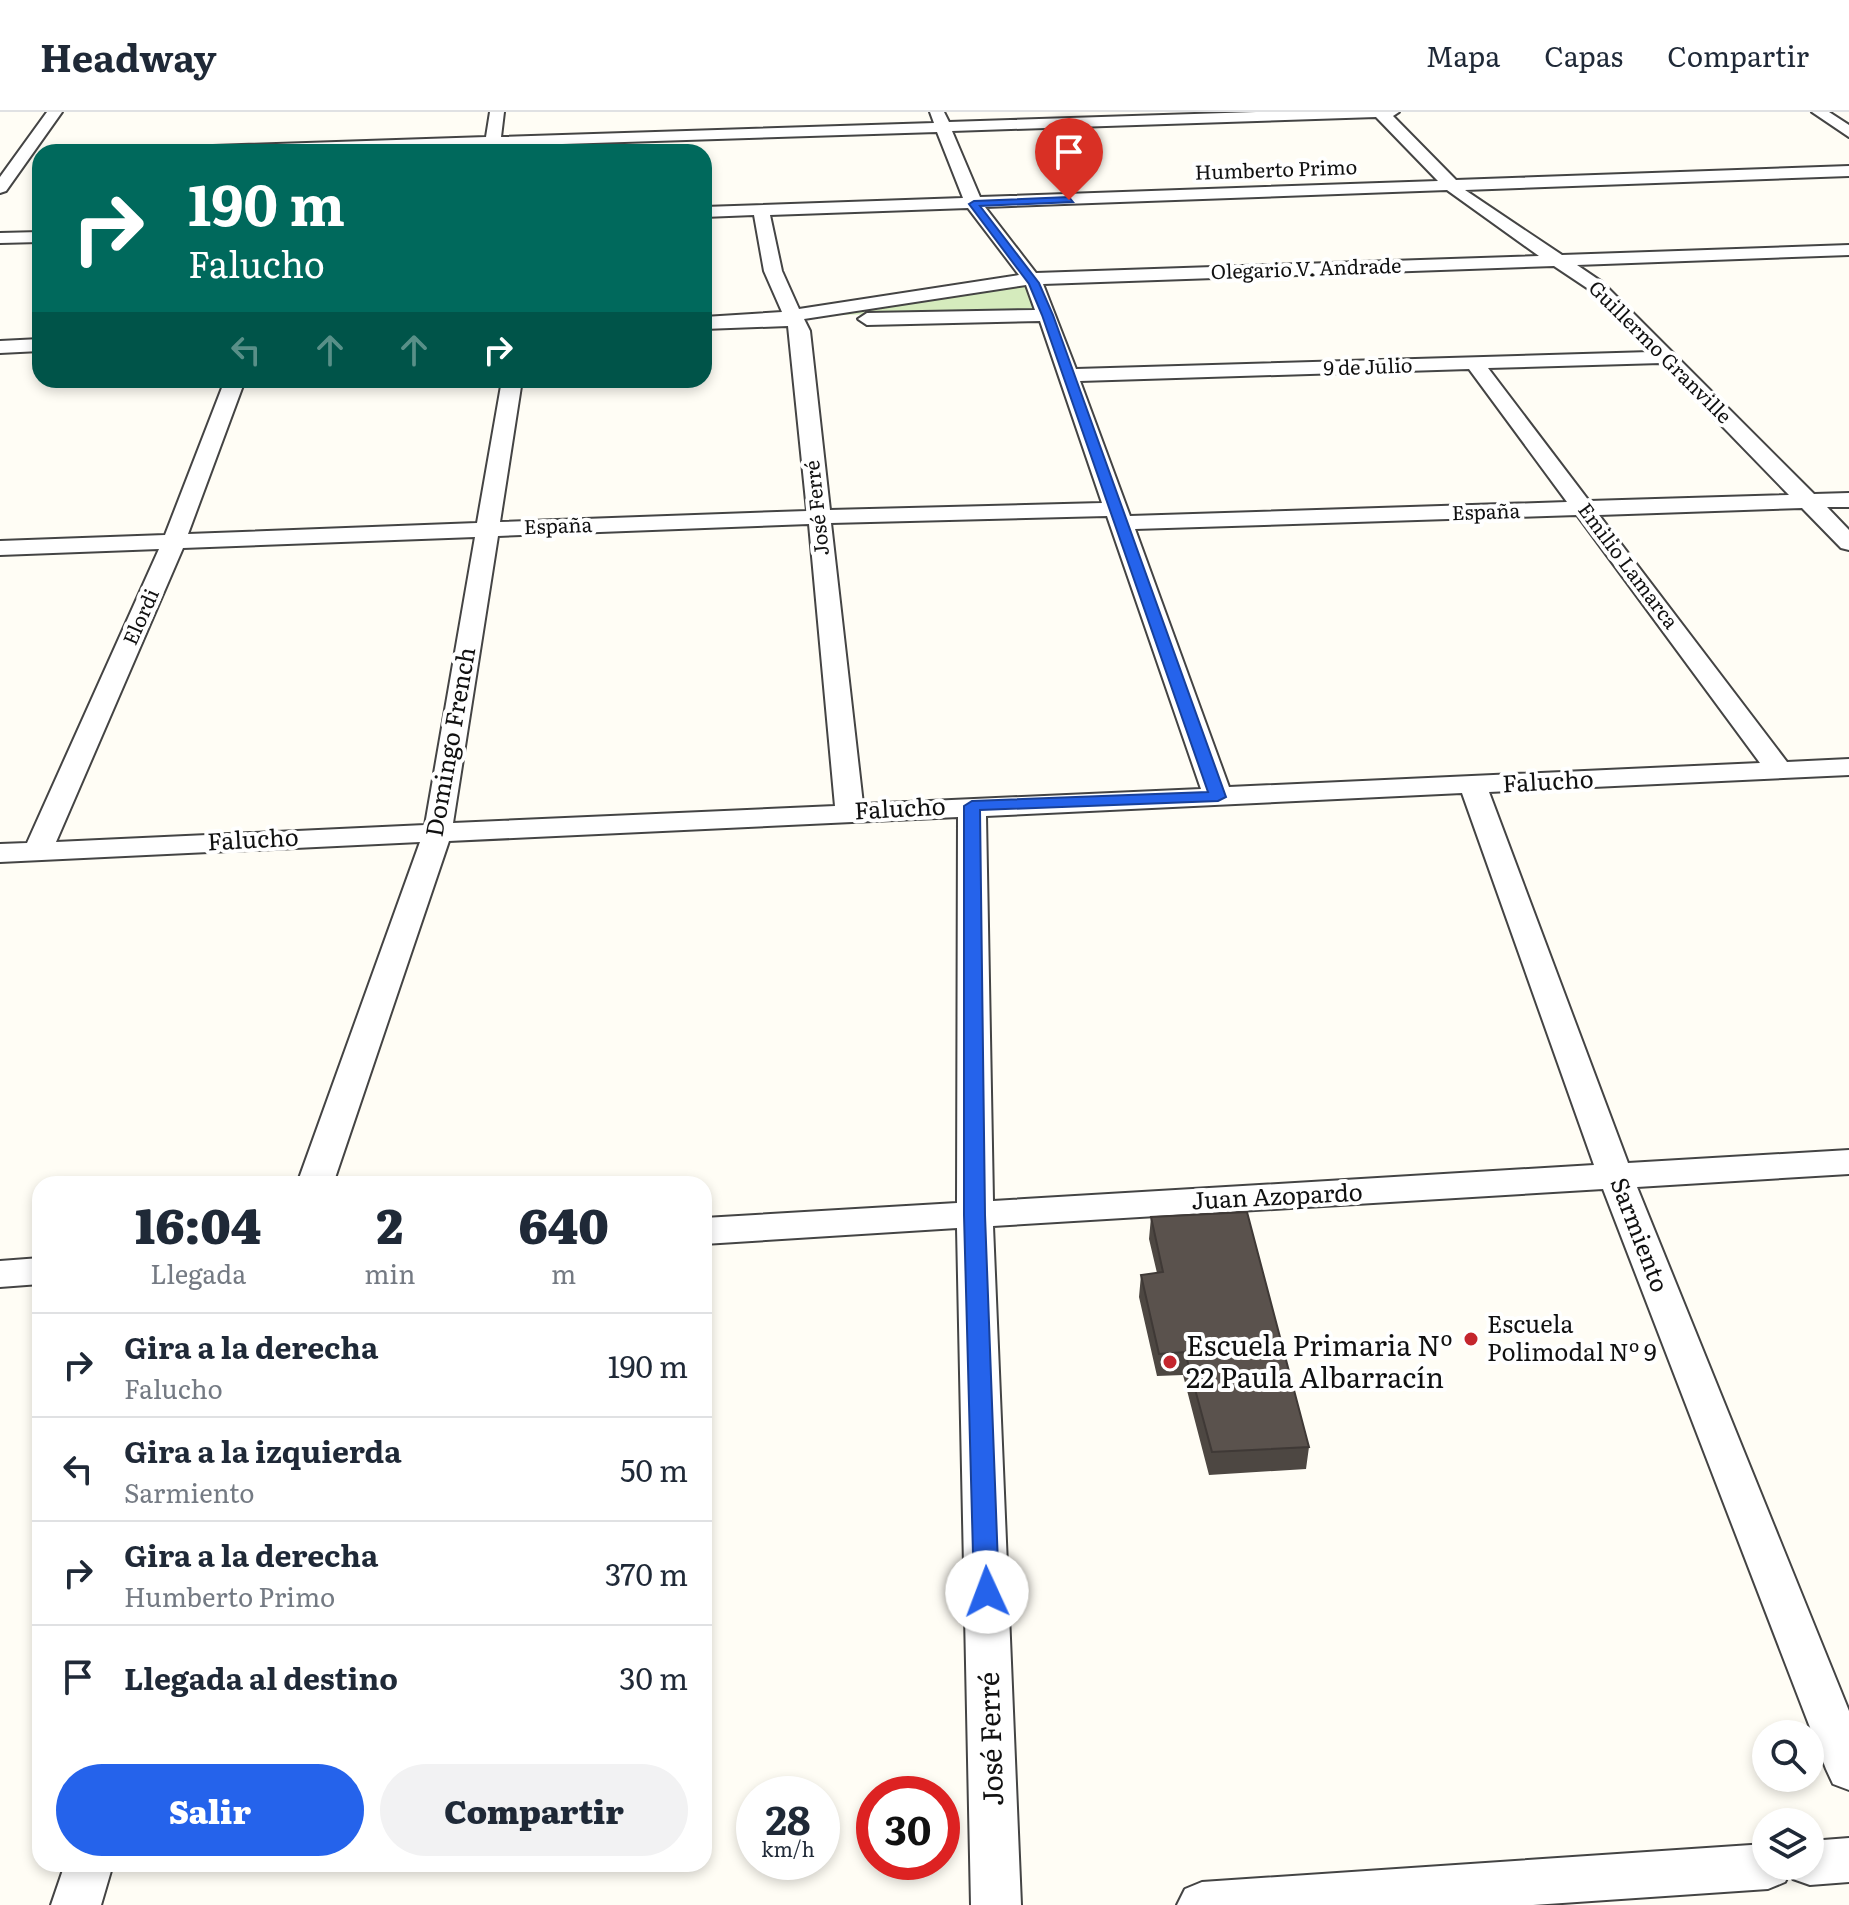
<!DOCTYPE html>
<html lang="es">
<head>
<meta charset="utf-8">
<style>
  :root { --surface:#fff; --page:#f2f2f3; --text:#1f2937; --muted:#747a83; --line:#e0e1e3; --accent:#2563eb }
  body { margin:0; font-family:Literata,serif; background:var(--page); color:var(--text); height:100vh; display:flex; flex-direction:column; font-size:30px; white-space:nowrap }
  * { box-sizing:border-box; margin:0 }
  p { font-size:26px; color:var(--muted) }
  .icon { flex:none; width:44px; height:44px; fill:none; stroke:currentColor; stroke-width:2; stroke-linecap:round; stroke-linejoin:round }
  .map { position:relative; flex:1; overflow:hidden }
  .details { position:absolute; left:32px; top:1064px; width:680px; height:696px; display:flex; flex-direction:column; background:var(--surface); border-radius:24px; box-shadow:0 4px 12px #0003 }
  .details>* { flex:none }
  .banner { position:absolute; left:32px; top:32px; width:680px; height:244px; border-radius:24px; box-shadow:0 4px 12px #0003; background:#00695c; color:#fff; overflow:hidden }
  .fabs { position:absolute; left:1752px; top:1608px; display:grid; gap:16px }
  .fabs a { display:grid; place-items:center; width:72px; height:72px; border-radius:50%; background:var(--surface); box-shadow:0 4px 12px #0003; font-size:40px }
  .speed { position:absolute; left:736px; top:1664px; display:flex; gap:16px; font-size:40px; font-weight:700; text-align:center }
  .speed>* { display:grid; place-content:center; width:104px; height:104px; border-radius:50%; background:var(--surface); box-shadow:0 4px 12px #0003; line-height:1 }
  .speed small { font-size:20px; font-weight:400 }
  .speed .limit { border:12px solid #d22; background:#fff; color:#111 }
  .pin { position:absolute; display:grid; place-items:center; width:68px; height:68px; color:#fff; margin:-82px -34px; border-radius:50% 50% 50% 0; rotate:-45deg; box-shadow:0 0 8px #0007 }
  .pin .icon { rotate:45deg }
  .me { position:absolute; width:88px; margin:-44px; rotate:358deg; stroke-linejoin:round; filter:drop-shadow(0 0 6px #0008) }
  .turn { display:flex; align-items:center; gap:28px; height:168px; padding:0 24px; font-size:36px }
  .turn .icon { width:104px; height:104px; stroke-width:2.5 }
  .turn b { display:block; font-size:56px; line-height:68px }
  .lanes { display:flex; align-items:center; height:76px; padding:0 24px; background:#0003; justify-content:center; gap:40px; direction:ltr }
  .lanes .off { opacity:.35 }
  .eta { display:flex; justify-content:space-evenly; align-items:center; height:136px; text-align:center }
  .eta b { font-size:48px; font-weight:800; line-height:56px }
  .cta { display:flex; gap:16px; margin-top:auto; padding:16px 24px }
  .cta a { flex:1; height:92px; border-radius:48px; background:var(--accent); color:#fff; font-size:32px; font-weight:800; line-height:92px; text-align:center }
  .cta a+a { background:var(--page); color:var(--text) }
  ul { padding:0; list-style:none }
  li { display:flex; align-items:center; gap:24px; height:104px; padding:0 24px; border-top:2px solid var(--line) }
  li div { flex:1 }
  li b { display:block; font-size:30px }
  li em { font-style:normal }
  header { display:flex; align-items:center; gap:48px; box-sizing:border-box; height:112px; padding:0 40px; background:var(--surface); border-bottom:2px solid var(--line) }
  header strong { font-size:38px }
  nav { display:flex; gap:44px; margin-inline-start:auto; font-size:28px }
  .map>svg:first-child { display:block }
</style>
</head>
<body>
<header>
<strong>Headway</strong>
<nav><a>Mapa</a><a>Capas</a><a>Compartir</a></nav>
</header>
<div class="map">
<svg width="1849" height="1793" viewBox="0 0 1849 1793">
  <rect width="100%" height="100%" fill="#fffdf5"/>
  <path fill="#d5ebbd" d="M 1013,171 L 1027,173 L 1036,198 L 838,203 Z"/>
  <g fill="none" stroke-linecap="round" stroke-linejoin="round">
    <defs>
      <path id="street" d="M 47,0 L 62,0 L 6,79 L 0,81 L 0,65 Z
        M 490,0 L 504,0 L 501,25 L 934,11 L 930,0 L 944,0 L 949,10 L 1256,0 L 1399,0 L 1393,4 L 1456,68 L 1849,54 L 1849,64 L 1465,78 L 1562,143 L 1849,133 L 1849,143 L 1577,153 L 1602,170 L 1814,382 L 1849,381 L 1849,395 L 1827,395 L 1849,418 L 1849,438 L 1841,436 L 1802,396 L 1599,403 L 1787,650 L 1849,647 L 1849,663 L 1489,680 L 1628,1051 L 1849,1038 L 1849,1062 L 1637,1075 L 1849,1599 L 1849,1678 L 1833,1672 L 1826,1657 L 1603,1077 L 993,1114 L 1021,1793 L 971,1793 L 957,1116 L 704,1132 L 704,1106 L 957,1091 L 958,705 L 449,729 L 333,1072 L 297,1072 L 420,730 L 0,750 L 0,732 L 27,731 L 159,437 L 0,443 L 0,429 L 165,423 L 225,268 L 245,268 L 188,422 L 477,411 L 502,268 L 522,268 L 500,410 L 807,399 L 788,214 L 704,217 L 704,205 L 782,200 L 764,159 L 754,103 L 704,105 L 704,95 L 963,86 L 937,20 L 500,34 L 499,40 L 483,40 L 484,35 L 325,40 L 176,40 L 184,35 L 486,25 ZM 1376,5 L 1438,69 L 980,85 L 952,19 ZM 1447,78 L 1539,144 L 1036,161 L 985,95 ZM 968,96 L 1019,163 L 799,197 L 782,159 L 770,103 ZM 1554,154 L 1590,178 L 1650,240 L 1076,257 L 1043,172 ZM 1026,173 L 1035,198 L 867,201 L 858,207 L 867,213 L 1040,209 L 1102,391 L 830,398 L 810,219 L 804,207 ZM 1661,251 L 1789,383 L 1589,389 L 1488,256 ZM 1469,257 L 1567,390 L 1130,404 L 1080,269 ZM 1577,403 L 1760,651 L 1229,675 L 1135,417 ZM 1107,404 L 1201,677 L 863,692 L 831,411 ZM 809,412 L 835,694 L 453,711 L 498,424 ZM 475,425 L 425,713 L 56,730 L 183,436 ZM 1462,681 L 1594,1053 L 993,1089 L 986,704 Z
        M 1812,0 L 1829,0 L 1849,13 L 1849,25 Z
        M 40,120 L 40,130 L 0,131 L 0,121 Z
        M 40,227 L 40,239 L 0,241 L 0,229 Z
        M 40,1146 L 40,1172 L 0,1175 L 0,1149 Z
        M 1849,1726 L 1849,1770 L 1810,1773 L 1793,1767 L 1790,1760 L 1785,1770 L 1768,1777 L 1533,1793 L 1177,1793 L 1185,1777 L 1202,1770 L 1766,1732 L 1766,1754 L 1810,1754 L 1810,1729 Z
        M 65,1752 L 113,1752 L 101,1793 L 51,1793 Z"/>
    </defs>
    <use href="#street" stroke="#444" stroke-width="4"/>
    <use href="#street" fill="#fff" fill-rule="evenodd"/>
  </g>
  <path fill="#4d4742" d="M 1151,1105 L 1309,1335 L 1306,1357 L 1209,1363 L 1183,1263 L 1157,1264 L 1139,1185 L 1141,1163 L 1157,1161 L 1149,1127 Z"/>
  <path fill="#5a524d" stroke="#3f3936" stroke-width="2" d="M 1247,1100 L 1309,1335 L 1212,1340 L 1185,1240 L 1159,1242 L 1141,1163 L 1163,1160 L 1151,1105 Z"/>
  <path fill="#2563eb" stroke="#184099" stroke-width="2" d="M 1069,85 L 1073,90 L 980,94 L 1039,171 L 1053,203 L 1226,685 L 1218,689 L 980,698 L 985,1103 L 999,1480 L 995,1487 L 987,1490 L 978,1487 L 974,1480 L 964,1103 L 964,694 L 972,689 L 1208,680 L 1042,203 L 1029,172 L 969,92 L 974,89 Z"/>
  <g fill="#c4262e" stroke="#fff" stroke-width="3">
    <circle cx="1471" cy="1227" r="8"/>
    <circle cx="1170" cy="1250" r="8"/>
  </g>
  <g text-anchor="middle" stroke-width="8" stroke-linejoin="round" paint-order="stroke">
    <g font-size="20" fill="#111" stroke="#fff">
      <text transform="translate(1276 58) rotate(-2)" y="7">Humberto Primo</text>
      <text transform="translate(1306 157) rotate(-2)" y="7">Olegario V. Andrade</text>
      <text transform="translate(1660 240) rotate(45)" y="7">Guillermo Granville</text>
      <text transform="translate(1368 255) rotate(-2)" y="7">9 de Julio</text>
      <text transform="translate(817 396) rotate(-96)" y="7">José Ferré</text>
      <text transform="translate(1486 400) rotate(-2)" y="7">España</text>
      <text transform="translate(558 414) rotate(-2)" y="7">España</text>
      <text transform="translate(1628 454) rotate(53)" y="7">Emilio Lamarca</text>
      <text transform="translate(141 505) rotate(-66)" y="7">Elordi</text>
    </g>
    <g font-size="24" fill="#111" stroke="#fff">
      <text transform="translate(451 630) rotate(-80)" y="8">Domingo French</text>
      <text transform="translate(1548 670) rotate(-3)" y="8">Falucho</text>
      <text transform="translate(900 697) rotate(-3)" y="8">Falucho</text>
      <text transform="translate(253 728) rotate(-3)" y="8">Falucho</text>
      <text transform="translate(1277 1085) rotate(-3)" y="8">Juan Azopardo</text>
      <text transform="translate(1639 1123) rotate(69)" y="8">Sarmiento</text>
    </g>
    <g font-size="24" fill="#111" stroke="#fff" text-anchor="start">
      <text x="1487" y="1221">Escuela<tspan x="1487" dy="28">Polimodal Nº 9</tspan></text>
    </g>
    <g font-size="28" fill="#111" stroke="#fff" text-anchor="start">
      <text x="1186" y="1244">Escuela Primaria Nº<tspan x="1186" dy="32">22 Paula Albarracín</tspan></text>
    </g>
    <g font-size="28" fill="#111" stroke="#fff">
      <text transform="translate(991 1627) rotate(-92)" y="10">José Ferré</text>
    </g>
  </g>
</svg>
<div class="fabs">
<a><svg class="icon" aria-label="search" viewBox="0 0 24 24"><circle cx="10" cy="10" r="6"/><path d="M15 15l6 6"/></svg></a>
<a><svg class="icon" aria-label="layers" viewBox="0 0 24 24"><path d="M12 4l9 5-9 5-9-5zM3 14l9 5 9-5"/></svg></a>
</div>
<div class="speed"><div>28<small>km/h</small></div><div class="limit">30</div></div>
<div class="pin" style="left:1069px;top:88px;background:#d93025"><svg class="icon" aria-label="arrive" viewBox="0 0 24 24"><path d="M6 21V4h12l-3 4 3 4H6"/></svg></div>
<svg class="me" style="left:987px;top:1480px" viewBox="-20 -20 40 40"><circle r="19" fill="#fff"/><path d="M0-13L10 11 0 6-10 11z" fill="#2563eb"/></svg>
<div class="banner">
<div class="turn"><svg class="icon" aria-label="right" viewBox="0 0 24 24"><path d="M7 20v-9h11M14 6l5 5-5 5"/></svg><div><b>190 m</b>Falucho</div></div>
<div class="lanes"><svg class="icon off" aria-label="left" viewBox="0 0 24 24"><path d="M17 20v-9H6M10 6l-5 5 5 5"/></svg><svg class="icon off" aria-label="ahead" viewBox="0 0 24 24"><path d="M12 20V5M6 11l6-6 6 6"/></svg><svg class="icon off" aria-label="ahead" viewBox="0 0 24 24"><path d="M12 20V5M6 11l6-6 6 6"/></svg><svg class="icon" aria-label="right" viewBox="0 0 24 24"><path d="M7 20v-9h11M14 6l5 5-5 5"/></svg></div>
</div>
<section class="details">
<div class="eta">
<div><b>16:04</b><p>Llegada</p></div>
<div><b>2</b><p>min</p></div>
<div><b>640</b><p>m</p></div>
</div>
<ul>
<li><svg class="icon" aria-label="right" viewBox="0 0 24 24"><path d="M7 20v-9h11M14 6l5 5-5 5"/></svg><div><b>Gira a la derecha</b><p>Falucho</p></div><em>190 m</em></li>
<li><svg class="icon" aria-label="left" viewBox="0 0 24 24"><path d="M17 20v-9H6M10 6l-5 5 5 5"/></svg><div><b>Gira a la izquierda</b><p>Sarmiento</p></div><em>50 m</em></li>
<li><svg class="icon" aria-label="right" viewBox="0 0 24 24"><path d="M7 20v-9h11M14 6l5 5-5 5"/></svg><div><b>Gira a la derecha</b><p>Humberto Primo</p></div><em>370 m</em></li>
<li><svg class="icon" aria-label="arrive" viewBox="0 0 24 24"><path d="M6 21V4h12l-3 4 3 4H6"/></svg><div><b>Llegada al destino</b></div><em>30 m</em></li>
</ul>
<div class="cta"><a>Salir</a><a>Compartir</a></div>
</section>
</div>
</body>
</html>
